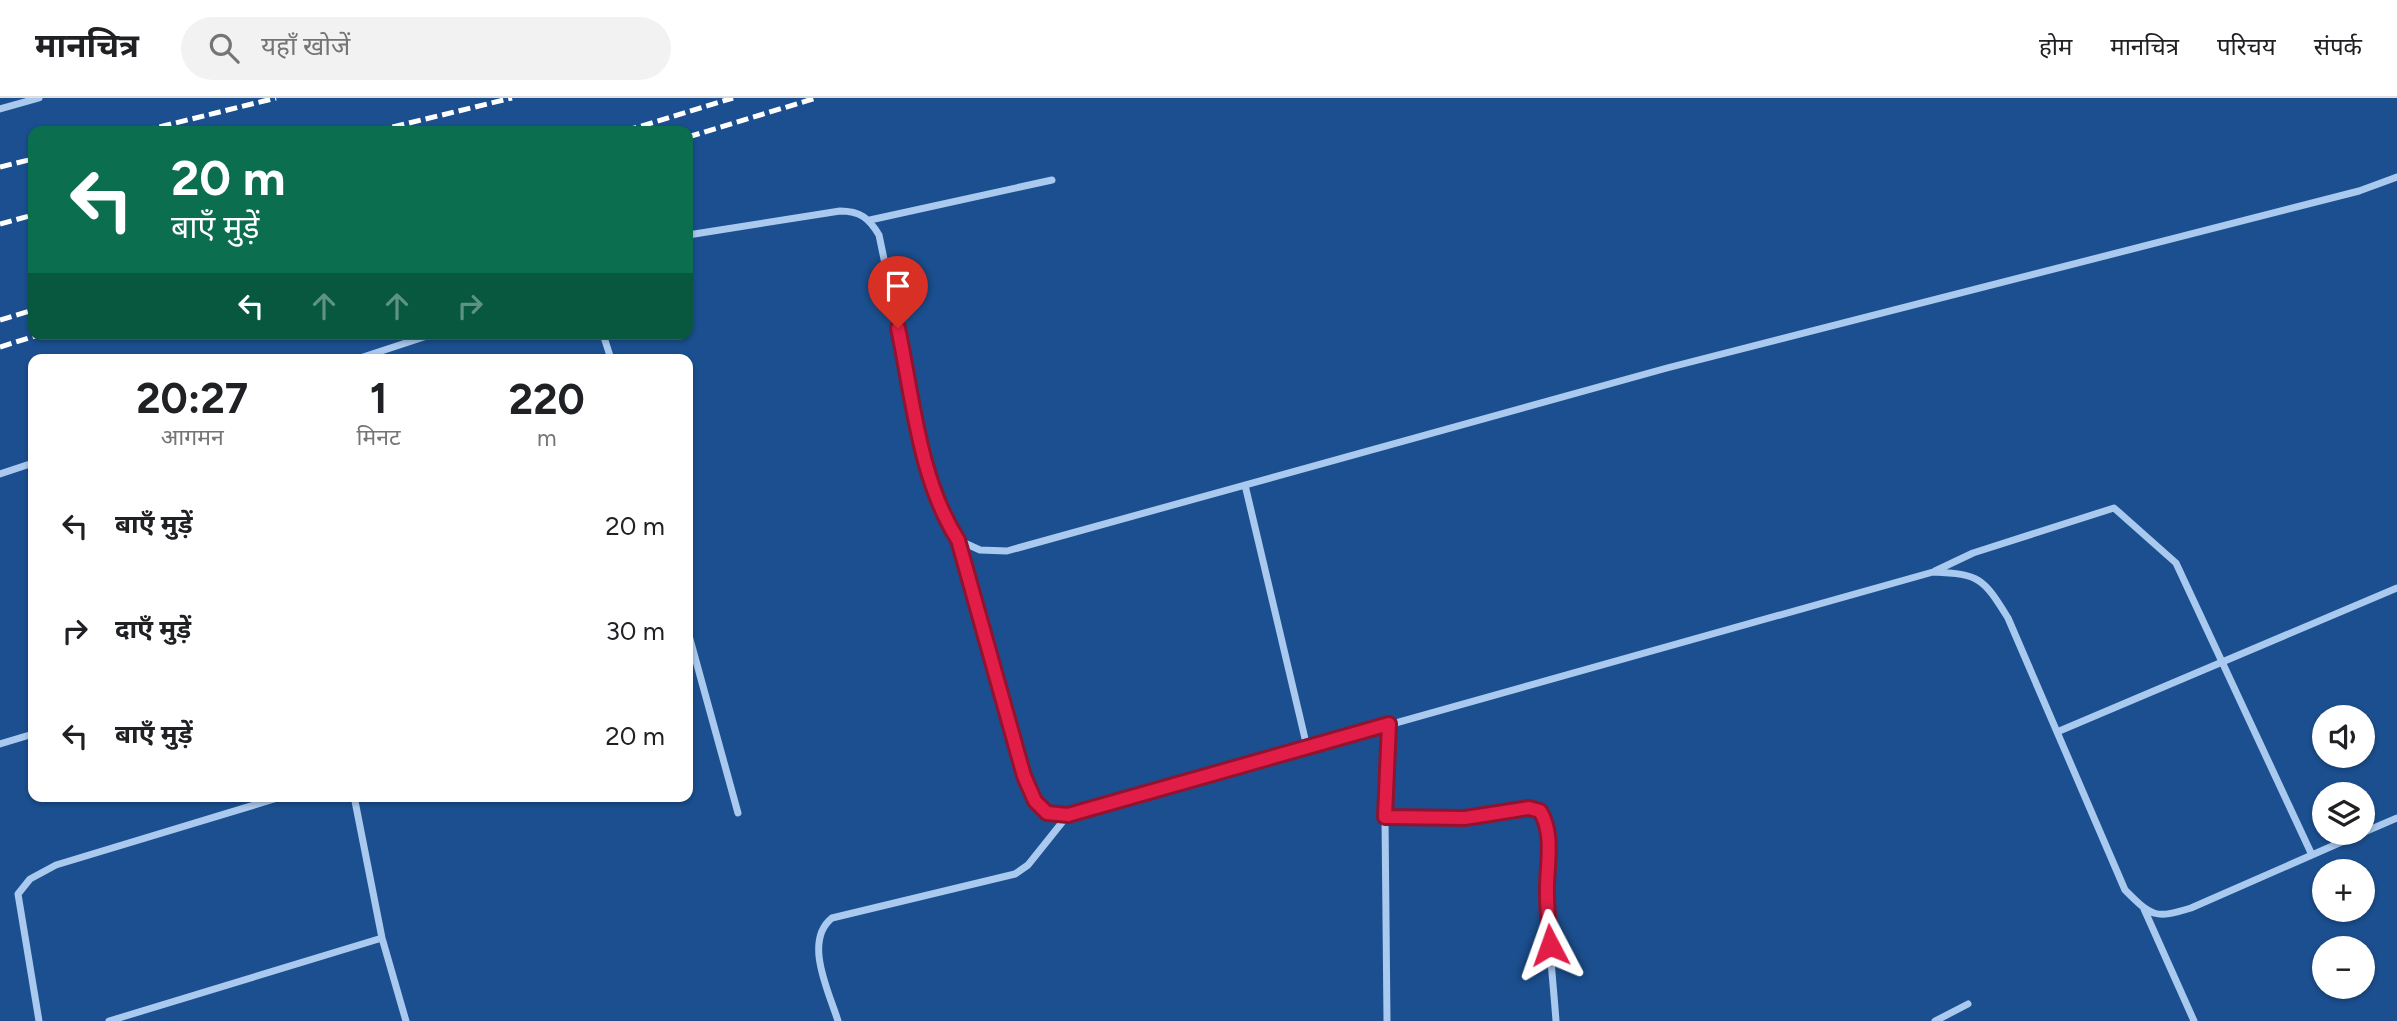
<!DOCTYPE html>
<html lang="hi">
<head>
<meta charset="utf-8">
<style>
  :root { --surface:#fff; --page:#f2f2f2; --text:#202124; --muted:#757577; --line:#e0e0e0 }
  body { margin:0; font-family:Figtree,"Noto Sans Devanagari",sans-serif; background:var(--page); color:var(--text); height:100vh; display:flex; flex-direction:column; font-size:26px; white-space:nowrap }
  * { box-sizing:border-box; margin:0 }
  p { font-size:23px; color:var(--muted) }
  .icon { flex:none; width:38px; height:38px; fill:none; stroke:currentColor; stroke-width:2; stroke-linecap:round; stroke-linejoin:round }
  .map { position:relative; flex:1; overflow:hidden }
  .sheet { position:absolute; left:28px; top:256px; width:665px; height:448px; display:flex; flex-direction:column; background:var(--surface); border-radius:14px; box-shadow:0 2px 5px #0004 }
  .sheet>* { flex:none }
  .banner { position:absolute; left:28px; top:28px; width:665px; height:214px; border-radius:14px; box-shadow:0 2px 5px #0004; background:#0b6e4f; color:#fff; overflow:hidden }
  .fabs { position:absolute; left:2312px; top:607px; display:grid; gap:14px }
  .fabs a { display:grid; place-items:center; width:63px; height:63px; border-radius:50%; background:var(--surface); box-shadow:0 2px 5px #0004; font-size:35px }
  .pin { position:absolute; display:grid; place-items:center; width:60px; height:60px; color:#fff; margin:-72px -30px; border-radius:50% 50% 50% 0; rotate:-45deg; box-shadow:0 0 7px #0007 }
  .pin .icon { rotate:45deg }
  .me { position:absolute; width:77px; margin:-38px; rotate:356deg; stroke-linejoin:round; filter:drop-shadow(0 0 5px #0008) }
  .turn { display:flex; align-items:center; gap:24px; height:147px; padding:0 28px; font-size:32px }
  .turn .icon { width:91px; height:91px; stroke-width:2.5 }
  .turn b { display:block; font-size:49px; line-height:60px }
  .lanes { display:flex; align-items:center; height:66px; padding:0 28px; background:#0003; justify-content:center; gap:35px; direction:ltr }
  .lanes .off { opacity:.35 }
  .eta { display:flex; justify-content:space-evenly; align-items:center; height:119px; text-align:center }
  .eta b { font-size:42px; font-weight:700; line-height:49px }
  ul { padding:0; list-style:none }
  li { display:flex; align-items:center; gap:21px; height:105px; padding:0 28px }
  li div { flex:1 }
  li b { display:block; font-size:26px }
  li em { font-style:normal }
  header { display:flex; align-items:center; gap:42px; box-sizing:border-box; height:98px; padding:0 35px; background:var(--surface); border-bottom:2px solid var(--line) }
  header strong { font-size:33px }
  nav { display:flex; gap:38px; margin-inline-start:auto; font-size:24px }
  .search { width:490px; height:63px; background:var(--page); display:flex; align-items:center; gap:18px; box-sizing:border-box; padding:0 24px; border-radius:38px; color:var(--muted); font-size:26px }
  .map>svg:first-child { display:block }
</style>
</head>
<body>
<header>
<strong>मानचित्र</strong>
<div class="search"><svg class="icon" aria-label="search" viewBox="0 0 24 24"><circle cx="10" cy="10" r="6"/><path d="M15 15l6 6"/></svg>यहाँ खोजें</div>
<nav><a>होम</a><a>मानचित्र</a><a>परिचय</a><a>संपर्क</a></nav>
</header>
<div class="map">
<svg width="2397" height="923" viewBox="0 0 2397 923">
  <rect width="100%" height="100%" fill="#1b4f8f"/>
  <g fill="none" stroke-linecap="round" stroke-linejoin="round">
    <path stroke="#a9c9ee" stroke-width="7" d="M 0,11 L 39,0
      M 870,122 L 1052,82
      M 688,137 L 840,113 C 860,113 869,120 879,137 L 930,381 L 947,425 L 958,442 L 980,452 L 1007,453 L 1667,270 L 2359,93 L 2397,79
      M 603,236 L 611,261
      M 357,261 L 433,236
      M 0,376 L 33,365
      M 1245,387 L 1307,649
      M 958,442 L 1024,678 L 1035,703 L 1047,715 L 1068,717 L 1933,474 C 1980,476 1983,480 2008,520 L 2125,792 C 2152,819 2155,821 2191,810 L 2362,735
      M 1935,473 L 1973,455 L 2114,410 L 2176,465 L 2312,757
      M 688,534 L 738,715
      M 2057,634 L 2397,490
      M 0,646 L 33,636
      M 354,698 L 382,840 L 406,923
      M 1385,719 L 1465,721 L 1529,710 L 1540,713 C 1555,737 1546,771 1547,798 C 1548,840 1553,881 1556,923
      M 2362,735 L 2397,720
      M 2144,811 L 2194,923
      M 39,923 L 18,796 L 30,781 L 56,767 L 284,698
      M 109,923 L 382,840
      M 838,923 C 829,894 803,843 832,820 L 1015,776 L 1028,767 L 1068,717
      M 1387,923 L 1385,719 L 1389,626
      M 1935,923 L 1968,906"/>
    <path stroke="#fff" stroke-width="5" stroke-dasharray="12 5" stroke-linecap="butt" d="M 143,33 L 276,0
      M 376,33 L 512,0
      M 625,33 L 733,0
      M 688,39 L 816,0
      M 0,69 L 33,61
      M 0,126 L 33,117
      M 0,222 L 33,212
      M 0,249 L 42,236"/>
  </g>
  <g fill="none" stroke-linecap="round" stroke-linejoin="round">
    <defs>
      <path id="route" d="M 898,230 C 913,300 919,381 958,442 L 1024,678 L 1035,703 L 1047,715 L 1068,717 L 1389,626 L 1385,719 L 1465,720 L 1529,710 L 1540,713 C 1555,737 1546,769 1547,796 C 1547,813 1549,830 1550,847"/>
    </defs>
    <use href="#route" stroke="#92132f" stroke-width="18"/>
    <use href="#route" stroke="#e11d48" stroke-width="12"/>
  </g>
</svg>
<div class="fabs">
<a><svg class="icon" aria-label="sound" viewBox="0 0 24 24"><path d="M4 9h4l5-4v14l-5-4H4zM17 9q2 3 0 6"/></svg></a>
<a><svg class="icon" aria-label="layers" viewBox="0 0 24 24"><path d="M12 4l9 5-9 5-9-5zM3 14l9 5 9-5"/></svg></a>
<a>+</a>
<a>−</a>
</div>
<div class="pin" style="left:898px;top:230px;background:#d93025"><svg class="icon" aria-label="arrive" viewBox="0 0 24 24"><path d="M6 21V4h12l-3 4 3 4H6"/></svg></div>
<svg class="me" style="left:1550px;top:847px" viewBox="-20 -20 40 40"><path d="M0-17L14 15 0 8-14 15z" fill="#e11d48" stroke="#fff" stroke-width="4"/></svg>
<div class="banner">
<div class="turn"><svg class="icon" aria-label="left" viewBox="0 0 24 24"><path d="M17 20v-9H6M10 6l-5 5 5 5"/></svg><div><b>20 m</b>बाएँ मुड़ें</div></div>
<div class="lanes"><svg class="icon" aria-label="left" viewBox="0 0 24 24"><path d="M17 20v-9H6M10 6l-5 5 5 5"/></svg><svg class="icon off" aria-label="ahead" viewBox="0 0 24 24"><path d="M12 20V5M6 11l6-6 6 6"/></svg><svg class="icon off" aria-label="ahead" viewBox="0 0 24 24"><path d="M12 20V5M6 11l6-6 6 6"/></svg><svg class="icon off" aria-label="right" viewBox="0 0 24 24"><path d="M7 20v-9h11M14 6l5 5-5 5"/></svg></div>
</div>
<section class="sheet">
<div class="eta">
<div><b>20:27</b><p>आगमन</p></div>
<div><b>1</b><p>मिनट</p></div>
<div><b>220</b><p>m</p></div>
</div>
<ul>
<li><svg class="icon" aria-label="left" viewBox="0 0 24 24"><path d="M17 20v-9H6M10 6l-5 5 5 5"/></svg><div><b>बाएँ मुड़ें</b></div><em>20 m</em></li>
<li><svg class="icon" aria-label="right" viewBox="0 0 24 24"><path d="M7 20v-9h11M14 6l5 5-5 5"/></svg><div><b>दाएँ मुड़ें</b></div><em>30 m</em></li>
<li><svg class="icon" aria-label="left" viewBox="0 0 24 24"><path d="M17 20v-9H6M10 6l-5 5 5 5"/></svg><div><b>बाएँ मुड़ें</b></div><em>20 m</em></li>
</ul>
</section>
</div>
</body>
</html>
